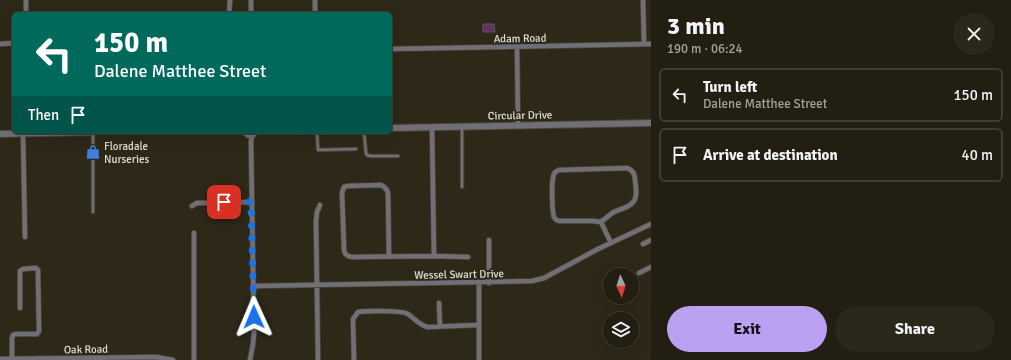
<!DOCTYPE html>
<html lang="en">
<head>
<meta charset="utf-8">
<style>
  :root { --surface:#221e12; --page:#2a271b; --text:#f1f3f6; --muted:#a2a29f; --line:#3f3c32; --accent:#bca0f2 }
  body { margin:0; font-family:Signika,sans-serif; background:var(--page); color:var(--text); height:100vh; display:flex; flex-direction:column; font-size:15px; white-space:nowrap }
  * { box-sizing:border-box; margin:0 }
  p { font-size:13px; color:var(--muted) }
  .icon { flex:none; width:22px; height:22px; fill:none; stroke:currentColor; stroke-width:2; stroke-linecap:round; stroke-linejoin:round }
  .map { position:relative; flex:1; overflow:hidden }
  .drawer { display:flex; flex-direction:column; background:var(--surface); width:360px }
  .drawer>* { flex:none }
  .top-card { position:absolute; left:12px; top:12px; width:380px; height:122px; border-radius:6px; box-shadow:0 4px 16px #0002,0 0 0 1px var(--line); background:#00695c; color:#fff; overflow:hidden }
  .needle { width:26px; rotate:176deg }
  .tools { position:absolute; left:603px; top:268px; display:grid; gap:8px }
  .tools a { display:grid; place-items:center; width:36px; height:36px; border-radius:50%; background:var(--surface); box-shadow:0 4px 16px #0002,0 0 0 1px var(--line); font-size:20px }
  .pin { position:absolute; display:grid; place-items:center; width:34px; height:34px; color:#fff; margin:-17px; border-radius:8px; box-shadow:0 2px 6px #0006 }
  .me { position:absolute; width:44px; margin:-22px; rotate:359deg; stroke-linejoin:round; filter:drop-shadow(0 0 3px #0008) }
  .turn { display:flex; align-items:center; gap:14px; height:84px; padding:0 16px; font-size:18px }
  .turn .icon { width:52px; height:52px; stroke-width:2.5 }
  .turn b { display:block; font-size:28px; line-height:34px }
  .then { display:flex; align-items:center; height:38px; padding:0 16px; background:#0003; gap:8px; font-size:15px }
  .round { display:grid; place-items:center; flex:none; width:42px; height:42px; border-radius:21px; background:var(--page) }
  .headline { display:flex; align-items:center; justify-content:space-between; height:68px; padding:0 16px }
  h1 { font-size:24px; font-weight:700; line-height:30px }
  .cta { display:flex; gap:8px; margin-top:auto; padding:8px 16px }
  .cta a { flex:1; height:46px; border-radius:24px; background:var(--accent); color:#111; font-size:16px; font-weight:700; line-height:46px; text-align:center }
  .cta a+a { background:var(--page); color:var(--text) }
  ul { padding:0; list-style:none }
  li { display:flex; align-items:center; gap:12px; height:54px; margin:0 8px 6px; padding:0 8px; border:2px solid var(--line); border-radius:6px }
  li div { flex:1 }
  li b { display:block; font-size:15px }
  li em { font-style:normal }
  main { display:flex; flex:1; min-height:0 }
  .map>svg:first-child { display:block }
</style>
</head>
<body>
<main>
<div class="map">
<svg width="651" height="360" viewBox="0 0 651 360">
  <rect width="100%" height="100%" fill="#2d2818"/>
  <path fill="#5c355a" stroke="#635562" d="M 483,24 L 494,24 L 495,32 L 483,32 Z"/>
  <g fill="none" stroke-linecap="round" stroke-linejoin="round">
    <defs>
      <path id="service" d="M 317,132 L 318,150 L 356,149
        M 364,132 L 366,153 L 367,155 L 370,156 L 398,156
        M 93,133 L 93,212
        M 462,187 L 462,127"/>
      <path id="minor" d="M 26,0 L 26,14
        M 315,0 L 315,14
        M 643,0 L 644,44
        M 229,14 L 230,0
        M 251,14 L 251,0
        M 0,44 L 14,43
        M 517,47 L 518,125
        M 390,49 L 651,44
        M 432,127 L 434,256
        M 23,134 L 25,237
        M 627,168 C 633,170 635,174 635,180 C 636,186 637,194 635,199 C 632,207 620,209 614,212 C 609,215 605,219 601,222 L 593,221 L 559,221 C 556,220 556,220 554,217 C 552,211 551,180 554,174 C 555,171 556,172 559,170 Z
        M 192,206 L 197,203 L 251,202
        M 601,222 L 611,243
        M 194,233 L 194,360
        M 643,244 L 651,240
        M 389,257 L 388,193 C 387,189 385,187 381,185 L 348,186 L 344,187 L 342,193 L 344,249 C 344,254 346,256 352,257 L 434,256 L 468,257
        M 639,273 L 651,267
        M 479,283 L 479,360
        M 489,283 L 489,240
        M 253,286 L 532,281 L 544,278 L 598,249 L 651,224
        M 439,303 L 440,326
        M 0,359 L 156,357 L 173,360
        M 12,359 L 12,338 L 13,335 L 16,334 L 37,334 L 39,331 L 38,273 L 38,270 L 36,268 L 23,269 L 20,271 L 20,308
        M 250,360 L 253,344 L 254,333 L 251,141 L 253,134
        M 318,360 L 316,221 L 317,212 L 320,205
        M 354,360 L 353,319 L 358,312 C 367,311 401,310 408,314 C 415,319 418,324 427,327 L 478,325"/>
      <path id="tertiary" d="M 390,128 L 651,123
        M 245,132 L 249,135 L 253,134 L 255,132
        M 0,134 L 93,132"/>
    </defs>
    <use href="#service" stroke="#4a4536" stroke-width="4.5"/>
    <use href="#minor" stroke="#4a4536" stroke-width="6"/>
    <use href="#tertiary" stroke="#4a4536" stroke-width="8"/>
    <use href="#service" stroke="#716e75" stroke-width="2.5"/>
    <use href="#minor" stroke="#716e75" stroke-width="4.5"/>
    <use href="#tertiary" stroke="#716e75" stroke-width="6"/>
  </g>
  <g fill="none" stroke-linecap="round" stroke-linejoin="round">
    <path stroke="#1a73e8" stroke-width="7" stroke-dasharray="0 12.6" d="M 224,202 L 251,202 L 254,317"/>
  </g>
  <defs>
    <symbol id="shop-bare" viewBox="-9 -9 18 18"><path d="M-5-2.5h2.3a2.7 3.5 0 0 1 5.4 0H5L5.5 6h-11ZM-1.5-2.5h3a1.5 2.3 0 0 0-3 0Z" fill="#3f7fe0" stroke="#2d2818" stroke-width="2.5" paint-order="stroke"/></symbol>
  </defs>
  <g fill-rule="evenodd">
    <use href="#shop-bare" x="83" y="142" width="20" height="20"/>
  </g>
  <g text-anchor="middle" stroke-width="4" stroke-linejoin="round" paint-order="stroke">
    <g font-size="11" fill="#e1ded4" stroke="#2d2818">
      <text transform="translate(520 38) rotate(-1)" y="4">Adam Road</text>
      <text transform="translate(520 115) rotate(-1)" y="4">Circular Drive</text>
      <text transform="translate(459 274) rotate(-1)" y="4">Wessel Swart Drive</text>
      <text transform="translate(86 349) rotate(-1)" y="4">Oak Road</text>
    </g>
    <g font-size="11" fill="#e1ded4" stroke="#2d2818" text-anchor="start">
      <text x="104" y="150">Floradale<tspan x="104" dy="13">Nurseries</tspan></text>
    </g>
  </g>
</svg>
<div class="tools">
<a><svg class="needle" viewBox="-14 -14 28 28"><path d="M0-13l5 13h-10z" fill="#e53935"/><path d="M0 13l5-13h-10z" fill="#a2a29f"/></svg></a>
<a><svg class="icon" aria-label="layers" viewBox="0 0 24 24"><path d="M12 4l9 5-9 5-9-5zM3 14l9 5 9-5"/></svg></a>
</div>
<div class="pin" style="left:224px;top:202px;background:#d93025"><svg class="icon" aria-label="arrive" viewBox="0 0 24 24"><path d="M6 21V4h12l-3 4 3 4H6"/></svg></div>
<svg class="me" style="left:254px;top:317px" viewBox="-20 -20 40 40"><path d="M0-17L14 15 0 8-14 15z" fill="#1a73e8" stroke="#fff" stroke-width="4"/></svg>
<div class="top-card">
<div class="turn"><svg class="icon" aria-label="left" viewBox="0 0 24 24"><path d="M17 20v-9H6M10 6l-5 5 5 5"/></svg><div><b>150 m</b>Dalene Matthee Street</div></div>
<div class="then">Then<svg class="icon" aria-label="arrive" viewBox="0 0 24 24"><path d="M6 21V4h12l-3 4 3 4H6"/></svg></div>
</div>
</div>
<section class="drawer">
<div class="headline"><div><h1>3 min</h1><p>190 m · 06:24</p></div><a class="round"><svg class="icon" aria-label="close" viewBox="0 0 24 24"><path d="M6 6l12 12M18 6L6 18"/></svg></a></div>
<ul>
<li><svg class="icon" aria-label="left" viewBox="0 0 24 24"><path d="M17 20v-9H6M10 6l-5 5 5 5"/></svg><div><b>Turn left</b><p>Dalene Matthee Street</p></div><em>150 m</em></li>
<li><svg class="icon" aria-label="arrive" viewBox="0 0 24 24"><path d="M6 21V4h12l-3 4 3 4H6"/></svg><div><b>Arrive at destination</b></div><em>40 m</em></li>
</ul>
<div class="cta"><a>Exit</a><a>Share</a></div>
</section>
</main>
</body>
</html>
